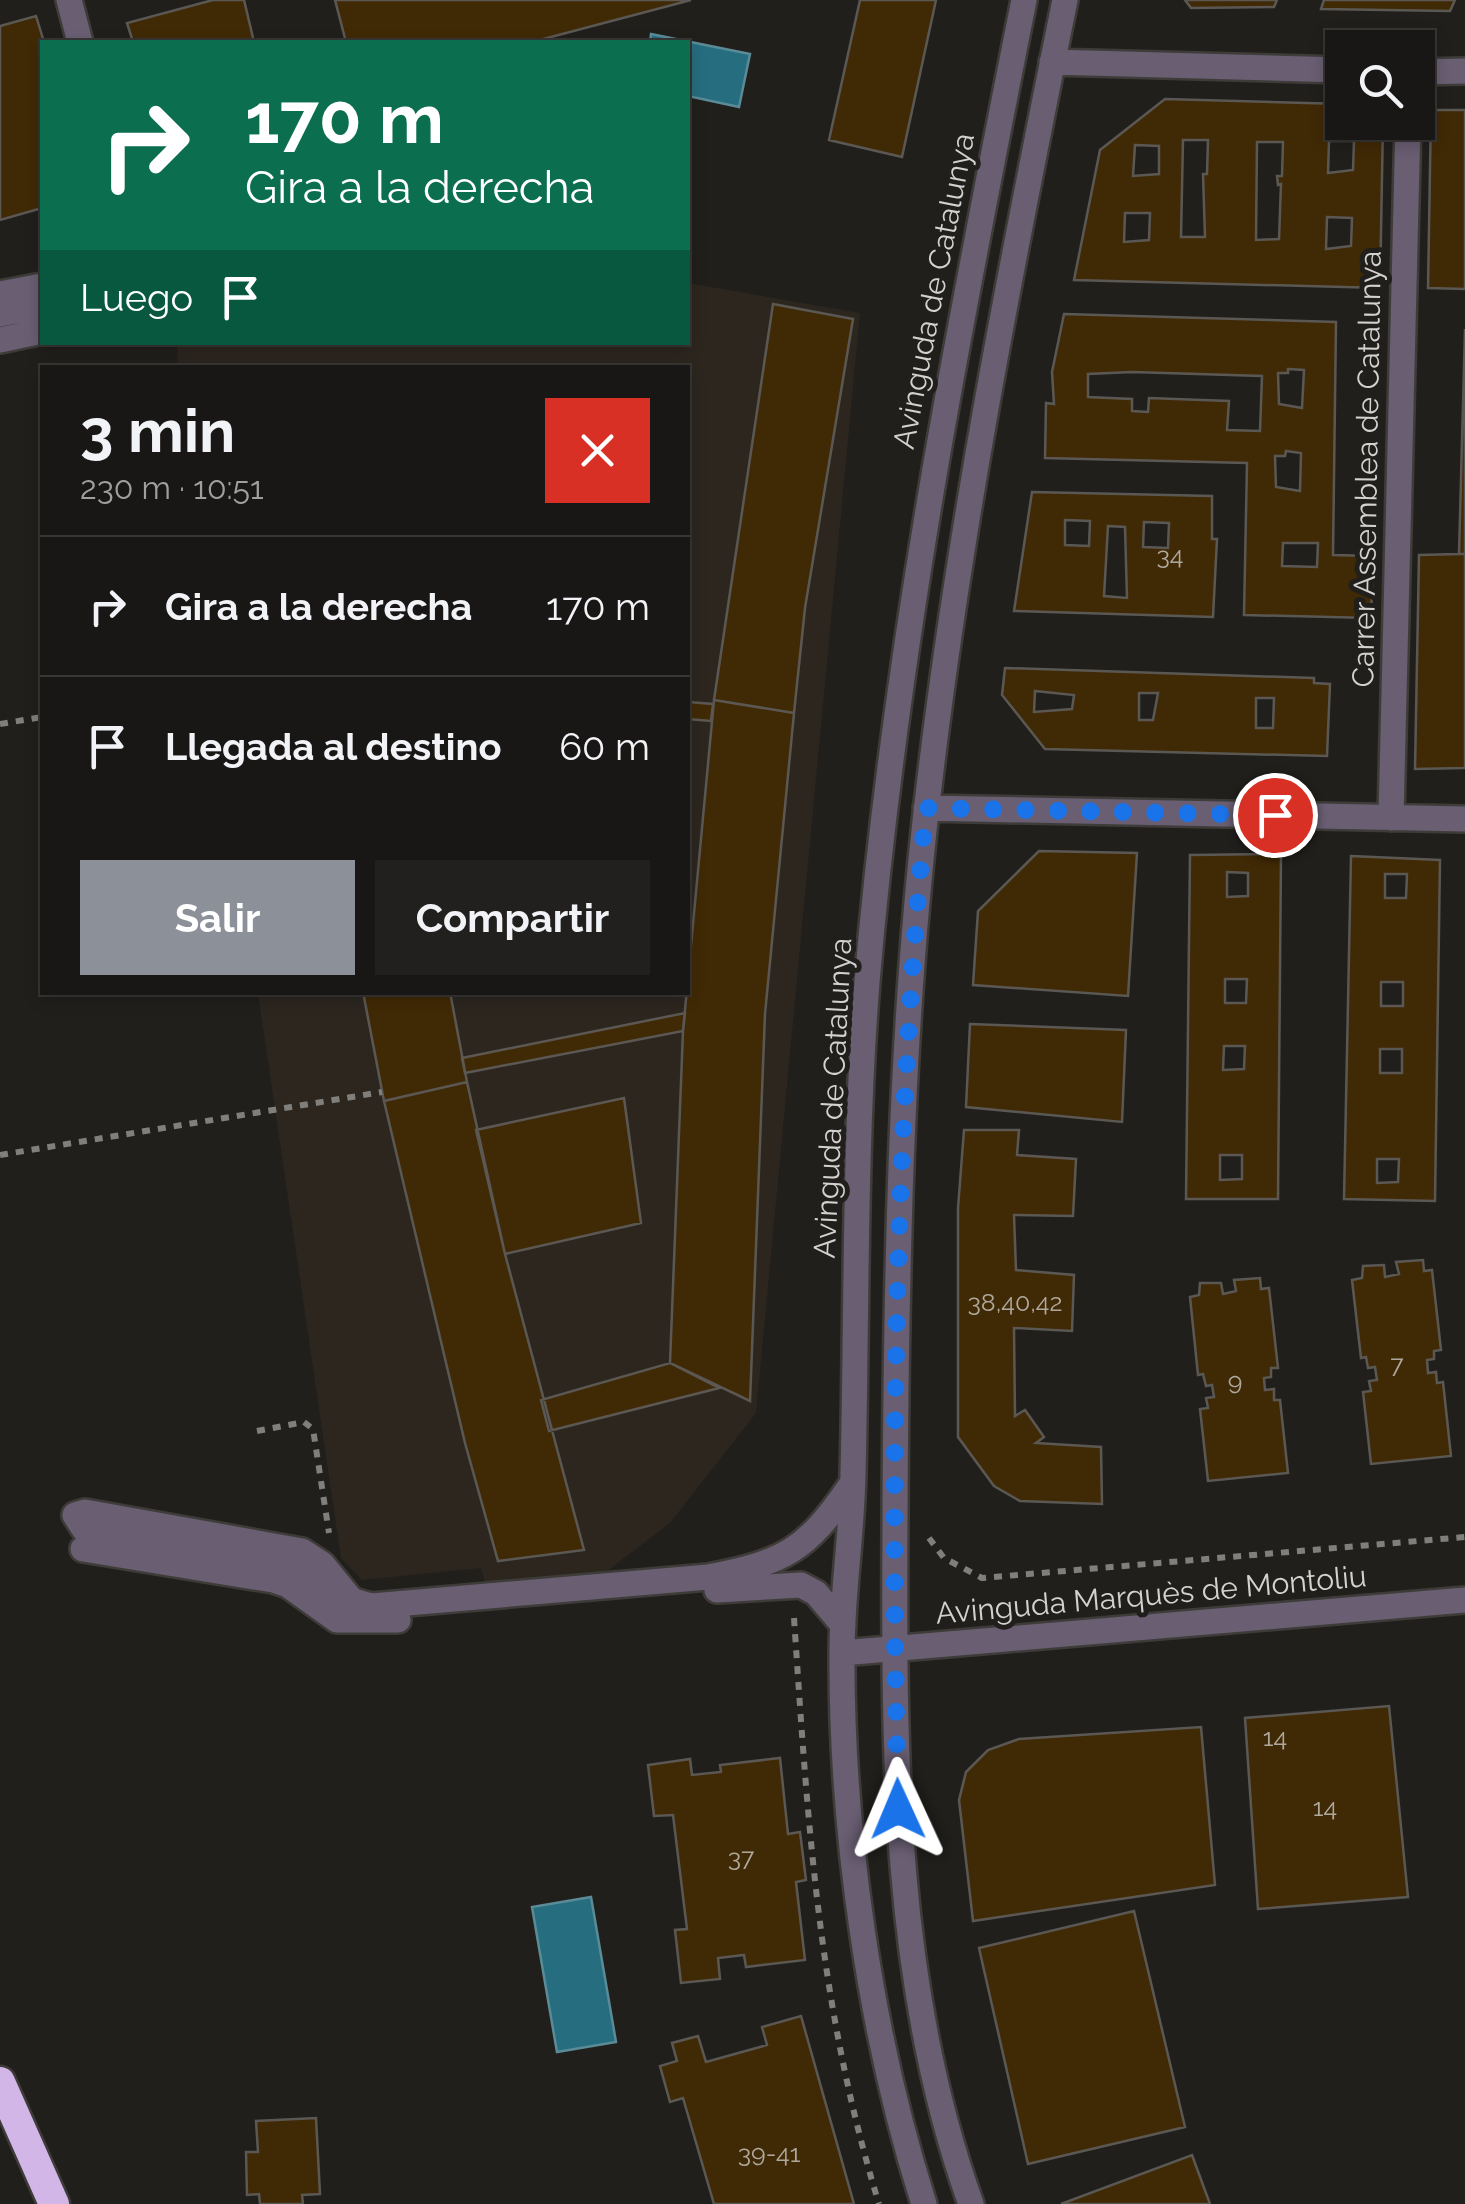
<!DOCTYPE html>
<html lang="es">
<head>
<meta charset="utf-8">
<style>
  :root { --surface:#191715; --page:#22201e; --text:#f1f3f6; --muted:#9f9fa0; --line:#373634; --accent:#8c9099 }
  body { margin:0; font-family:Raleway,sans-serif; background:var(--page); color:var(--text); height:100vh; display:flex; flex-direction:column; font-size:38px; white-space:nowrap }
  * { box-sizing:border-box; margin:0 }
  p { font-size:32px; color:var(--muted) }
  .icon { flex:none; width:55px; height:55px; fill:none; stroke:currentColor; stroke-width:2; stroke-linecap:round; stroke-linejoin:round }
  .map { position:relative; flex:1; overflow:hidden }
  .panel { position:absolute; left:40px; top:365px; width:650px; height:630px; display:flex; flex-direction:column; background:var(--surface); border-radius:0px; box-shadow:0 5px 15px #0003,0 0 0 2px var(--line) }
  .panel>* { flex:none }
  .banner { position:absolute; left:40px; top:40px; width:650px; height:305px; border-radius:0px; box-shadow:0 5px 15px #0003,0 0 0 2px var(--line); background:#0b6e4f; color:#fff; overflow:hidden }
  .controls { position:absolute; left:1325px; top:30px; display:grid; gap:20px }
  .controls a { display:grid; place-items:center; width:110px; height:110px; border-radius:0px; background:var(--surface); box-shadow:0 5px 15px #0003,0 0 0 2px var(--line); font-size:50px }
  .pin { position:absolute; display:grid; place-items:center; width:85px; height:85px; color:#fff; margin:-42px; border:5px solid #fff; border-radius:50%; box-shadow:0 2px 10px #0007 }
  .me { position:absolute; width:110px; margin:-55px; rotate:359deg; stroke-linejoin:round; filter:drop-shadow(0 0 8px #0008) }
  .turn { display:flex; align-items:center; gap:35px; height:210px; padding:0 40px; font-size:45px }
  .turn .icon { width:130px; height:130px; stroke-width:2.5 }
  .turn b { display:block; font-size:70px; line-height:85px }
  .then { display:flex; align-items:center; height:95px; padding:0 40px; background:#0003; gap:20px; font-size:38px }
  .round { display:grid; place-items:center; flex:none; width:105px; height:105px; border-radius:0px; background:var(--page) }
  .head { display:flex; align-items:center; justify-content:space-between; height:170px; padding:0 40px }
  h1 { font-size:60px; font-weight:700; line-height:75px }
  .primary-button { display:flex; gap:20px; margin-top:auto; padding:20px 40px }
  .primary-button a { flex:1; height:115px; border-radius:0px; background:var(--accent); color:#fff; font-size:40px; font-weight:700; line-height:115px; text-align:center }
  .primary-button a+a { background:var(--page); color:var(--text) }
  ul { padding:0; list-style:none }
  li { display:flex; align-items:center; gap:30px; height:140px; padding:0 40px; border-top:2px solid var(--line) }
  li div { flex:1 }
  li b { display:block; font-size:38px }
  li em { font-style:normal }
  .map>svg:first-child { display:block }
</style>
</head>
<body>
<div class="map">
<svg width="1465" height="2204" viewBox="0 0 1465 2204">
  <rect width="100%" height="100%" fill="#211f1c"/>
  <path fill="#2c261f" d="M 688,283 L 860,313 L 756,1413 L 670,1523 L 598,1578 L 486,1586 L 481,1568 L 362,1580 L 341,1558 L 258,993 L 688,992 L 688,368 L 178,367 L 177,343 L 688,342 Z"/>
  <path fill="#266d7f" stroke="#5a8b97" stroke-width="2.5" d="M 651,34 L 750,54 L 739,107 L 688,96 L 688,42 L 650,42 Z
    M 591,1897 L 616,2042 L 557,2052 L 532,1907 Z"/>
  <path fill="#402905" stroke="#5b5854" stroke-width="2.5" fill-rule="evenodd" d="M 213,0 L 244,0 L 254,42 L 133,42 L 127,23 Z
    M 335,0 L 691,0 L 532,42 L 346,42 Z
    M 860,0 L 936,0 L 902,157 L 829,140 Z
    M 1185,0 L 1277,0 L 1274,7 L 1191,8 Z
    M 1324,0 L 1455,0 L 1450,11 L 1321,9 Z
    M 36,16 L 44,42 L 42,208 L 0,220 L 0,26 Z
    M 1165,99 L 1342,104 L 1342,122 L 1383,122 L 1380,288 L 1074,280 L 1100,150 ZM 1183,140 L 1208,140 L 1207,174 L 1203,174 L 1205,237 L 1181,237 ZM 1329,141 L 1354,141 L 1353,170 L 1328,173 ZM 1257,142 L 1283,142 L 1282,176 L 1277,176 L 1278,185 L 1281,184 L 1279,239 L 1256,240 ZM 1135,145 L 1159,146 L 1159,174 L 1133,176 ZM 1125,213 L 1150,213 L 1149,240 L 1124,242 ZM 1327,217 L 1352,218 L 1351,246 L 1326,249 Z
    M 1431,110 L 1465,110 L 1465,289 L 1428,288 Z
    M 773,304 L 853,319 L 805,608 L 794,713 L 714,700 Z
    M 1064,314 L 1336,322 L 1333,555 L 1373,556 L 1371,618 L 1244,615 L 1247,463 L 1045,458 L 1046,403 L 1054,404 L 1052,372 ZM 1288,369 L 1304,370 L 1302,408 L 1279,404 L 1278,373 L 1288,373 ZM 1132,372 L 1262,376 L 1260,431 L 1227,430 L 1229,401 L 1149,398 L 1148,412 L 1132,411 L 1132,399 L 1088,397 L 1088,374 ZM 1286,451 L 1301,453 L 1300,491 L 1276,487 L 1275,456 L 1285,456 ZM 1283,543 L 1318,543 L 1317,567 L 1282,566 Z
    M 1465,329 L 1465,554 L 1459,554 Z
    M 1032,492 L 1212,496 L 1212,539 L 1217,539 L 1213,617 L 1014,611 ZM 1065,520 L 1090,521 L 1089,546 L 1065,545 ZM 1144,522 L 1169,523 L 1168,548 L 1143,547 ZM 1108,526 L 1125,527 L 1127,598 L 1104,596 Z
    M 1459,554 L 1465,554 L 1465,768 L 1415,769 L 1419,555 Z
    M 1005,668 L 1314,678 L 1314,683 L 1330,684 L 1327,756 L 1045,749 L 1002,695 ZM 1035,691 L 1074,695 L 1072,709 L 1034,712 ZM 1139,693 L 1158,693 L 1153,720 L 1139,720 ZM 1256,698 L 1274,698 L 1273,728 L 1256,728 Z
    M 714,700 L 794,713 L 765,1014 L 750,1401 L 670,1363 L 683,1031 Z
    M 688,702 L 713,704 L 711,721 L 688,719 Z
    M 1039,851 L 1137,853 L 1128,996 L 973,985 L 978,911 Z
    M 1281,854 L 1278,1199 L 1186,1199 L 1190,855 ZM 1227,872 L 1248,873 L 1248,896 L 1227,897 ZM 1225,979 L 1247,979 L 1246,1003 L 1225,1003 ZM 1224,1046 L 1245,1046 L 1244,1069 L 1223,1070 ZM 1220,1155 L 1242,1155 L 1242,1179 L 1220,1180 Z
    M 1351,856 L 1440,860 L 1435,1201 L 1344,1199 ZM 1385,874 L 1407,874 L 1406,898 L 1385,898 ZM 1381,982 L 1403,982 L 1403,1006 L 1381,1006 ZM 1380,1049 L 1402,1049 L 1402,1073 L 1380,1073 ZM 1377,1159 L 1399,1159 L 1398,1182 L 1377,1183 Z
    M 363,992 L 450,992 L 467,1082 L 384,1101 Z
    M 685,1013 L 683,1031 L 465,1073 L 462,1058 Z
    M 970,1024 L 1126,1030 L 1122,1122 L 966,1107 Z
    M 467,1082 L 505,1254 L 584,1550 L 498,1561 L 465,1443 L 384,1101 Z
    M 624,1098 L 641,1223 L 505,1254 L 476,1130 Z
    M 964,1130 L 1019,1130 L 1017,1155 L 1076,1159 L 1073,1216 L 1014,1215 L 1016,1270 L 1074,1275 L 1072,1331 L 1014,1328 L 1015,1416 L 1025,1410 L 1044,1437 L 1036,1443 L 1101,1447 L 1102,1504 L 1020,1501 L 994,1486 L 958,1437 L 958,1208 Z
    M 1423,1260 L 1424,1271 L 1432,1270 L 1441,1350 L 1434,1351 L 1434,1359 L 1427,1360 L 1428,1373 L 1436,1372 L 1437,1383 L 1443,1382 L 1451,1456 L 1371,1464 L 1363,1392 L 1371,1391 L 1369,1381 L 1377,1380 L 1375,1367 L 1368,1368 L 1366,1357 L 1361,1358 L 1352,1280 L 1362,1278 L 1363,1266 L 1384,1265 L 1385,1277 L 1399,1274 L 1396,1262 Z
    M 1260,1278 L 1261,1289 L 1269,1288 L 1278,1368 L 1271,1368 L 1271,1377 L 1264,1378 L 1265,1390 L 1274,1389 L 1274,1400 L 1280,1400 L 1288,1473 L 1208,1481 L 1200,1409 L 1208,1408 L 1206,1398 L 1214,1397 L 1212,1385 L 1206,1386 L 1203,1374 L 1198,1375 L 1190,1297 L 1199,1295 L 1200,1283 L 1221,1283 L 1223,1294 L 1236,1291 L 1234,1280 Z
    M 670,1363 L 719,1388 L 549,1431 L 541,1400 Z
    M 1389,1706 L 1408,1897 L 1258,1909 L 1245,1718 Z
    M 1201,1727 L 1215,1885 L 973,1921 L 959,1800 L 966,1772 L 988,1750 L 1019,1739 Z
    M 780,1758 L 788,1834 L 800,1832 L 806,1880 L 796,1882 L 805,1960 L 746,1967 L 744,1955 L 718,1958 L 720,1979 L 681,1983 L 675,1930 L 687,1929 L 673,1815 L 654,1816 L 648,1765 L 690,1759 L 692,1775 L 721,1772 L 720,1765 Z
    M 1134,1911 L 1185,2127 L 1028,2164 L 979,1948 Z
    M 801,2016 L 854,2204 L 714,2204 L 683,2098 L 670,2102 L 660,2066 L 677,2061 L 672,2043 L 698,2036 L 706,2062 L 767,2045 L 762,2027 Z
    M 316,2118 L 320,2194 L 302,2195 L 303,2204 L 260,2204 L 259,2194 L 247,2195 L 246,2152 L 258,2152 L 256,2121 Z
    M 1192,2155 L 1210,2204 L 1061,2204 Z"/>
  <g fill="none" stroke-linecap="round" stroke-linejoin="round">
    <defs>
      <path id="minor" d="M 69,0 L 80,42
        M 1052,62 L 1342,70
        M 1418,72 L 1465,71
        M 0,294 L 42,286
        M 0,314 L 42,306
        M 0,340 L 42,331
        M 926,808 L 1465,819
        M 1391,818 L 1408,122
        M 83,1549 L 273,1580 L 288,1585 L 337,1620 L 398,1620
        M 717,1590 L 801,1585 L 816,1593 L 843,1625
        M 353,1602 L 322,1564 L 302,1551 L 85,1512 L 75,1515 L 84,1529 C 144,1539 209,1543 267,1560 C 306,1571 332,1598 372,1606 L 708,1577 C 785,1562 806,1551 851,1485
        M 842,1653 L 1465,1600
        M 924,2204 C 870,2035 841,1830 842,1653 C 842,1593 852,1534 853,1474 C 857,1311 854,1145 867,982 C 895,651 959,326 1024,0
        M 971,2204 C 892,1985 894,1748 895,1519 C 896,1284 900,1037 927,804 C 958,533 1011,267 1065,0"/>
      <path id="highway" d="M 0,2082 L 54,2204"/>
    </defs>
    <use href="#minor" stroke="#3e3c39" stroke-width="30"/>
    <use href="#highway" stroke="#3e3c39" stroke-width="35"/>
    <path stroke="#817f7c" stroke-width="6" stroke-dasharray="8 8" stroke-linecap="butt" d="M 0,724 L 42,717
      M 0,1155 L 382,1092
      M 257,1431 L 304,1422 L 313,1429 L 329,1533
      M 929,1538 L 944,1558 L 982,1578 L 1465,1537
      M 794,1618 C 808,1824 818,2005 879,2204"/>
    <use href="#minor" stroke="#695e72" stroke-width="25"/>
    <use href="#highway" stroke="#d2b6e8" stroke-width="30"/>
  </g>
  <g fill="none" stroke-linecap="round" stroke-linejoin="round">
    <path stroke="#1a73e8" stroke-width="18" stroke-dasharray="0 32.4" d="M 898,1809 C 890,1476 894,1139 926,808 L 1275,815"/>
  </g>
  <g text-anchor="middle" stroke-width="10" stroke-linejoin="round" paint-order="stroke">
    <g font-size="25" fill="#afa89d">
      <text x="1170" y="564">34</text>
      <text x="1015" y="1311">38,40,42</text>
      <text x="1397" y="1373">7</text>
      <text x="1235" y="1390">9</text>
      <text x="1275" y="1746">14</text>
      <text x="1325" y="1816">14</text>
      <text x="741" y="1866">37</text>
      <text x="769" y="2162">39-41</text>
    </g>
    <g font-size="30" fill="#d4d2d0" stroke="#211f1c">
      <text transform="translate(934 291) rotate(-79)" y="10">Avinguda de Catalunya</text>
      <text transform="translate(1367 469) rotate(-89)" y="10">Carrer Assemblea de Catalunya</text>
      <text transform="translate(833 1098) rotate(-87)" y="10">Avinguda de Catalunya</text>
      <text transform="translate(1151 1595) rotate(-5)" y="10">Avinguda Marquès de Montoliu</text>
    </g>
  </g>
</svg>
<div class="controls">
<a><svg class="icon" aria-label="search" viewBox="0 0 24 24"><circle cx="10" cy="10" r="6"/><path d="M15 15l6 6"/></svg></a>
</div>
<div class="pin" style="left:1275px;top:815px;background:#d93025"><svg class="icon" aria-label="arrive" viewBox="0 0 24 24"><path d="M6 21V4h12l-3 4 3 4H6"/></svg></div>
<svg class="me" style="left:898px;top:1809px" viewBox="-20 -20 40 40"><path d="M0-17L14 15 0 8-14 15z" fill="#1a73e8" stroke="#fff" stroke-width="4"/></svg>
<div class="banner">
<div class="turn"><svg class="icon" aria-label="right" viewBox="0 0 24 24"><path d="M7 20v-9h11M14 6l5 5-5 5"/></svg><div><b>170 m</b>Gira a la derecha</div></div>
<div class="then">Luego<svg class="icon" aria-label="arrive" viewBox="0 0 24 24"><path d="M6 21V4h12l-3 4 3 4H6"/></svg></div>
</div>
<section class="panel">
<div class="head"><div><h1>3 min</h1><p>230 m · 10:51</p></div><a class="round" style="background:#d93025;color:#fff"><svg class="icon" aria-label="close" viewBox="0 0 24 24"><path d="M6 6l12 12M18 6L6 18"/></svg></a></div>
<ul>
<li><svg class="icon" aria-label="right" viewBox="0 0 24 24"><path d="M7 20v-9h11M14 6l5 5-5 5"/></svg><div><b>Gira a la derecha</b></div><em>170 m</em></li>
<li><svg class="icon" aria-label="arrive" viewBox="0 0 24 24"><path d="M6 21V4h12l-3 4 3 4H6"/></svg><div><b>Llegada al destino</b></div><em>60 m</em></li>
</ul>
<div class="primary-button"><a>Salir</a><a>Compartir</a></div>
</section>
</div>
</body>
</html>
